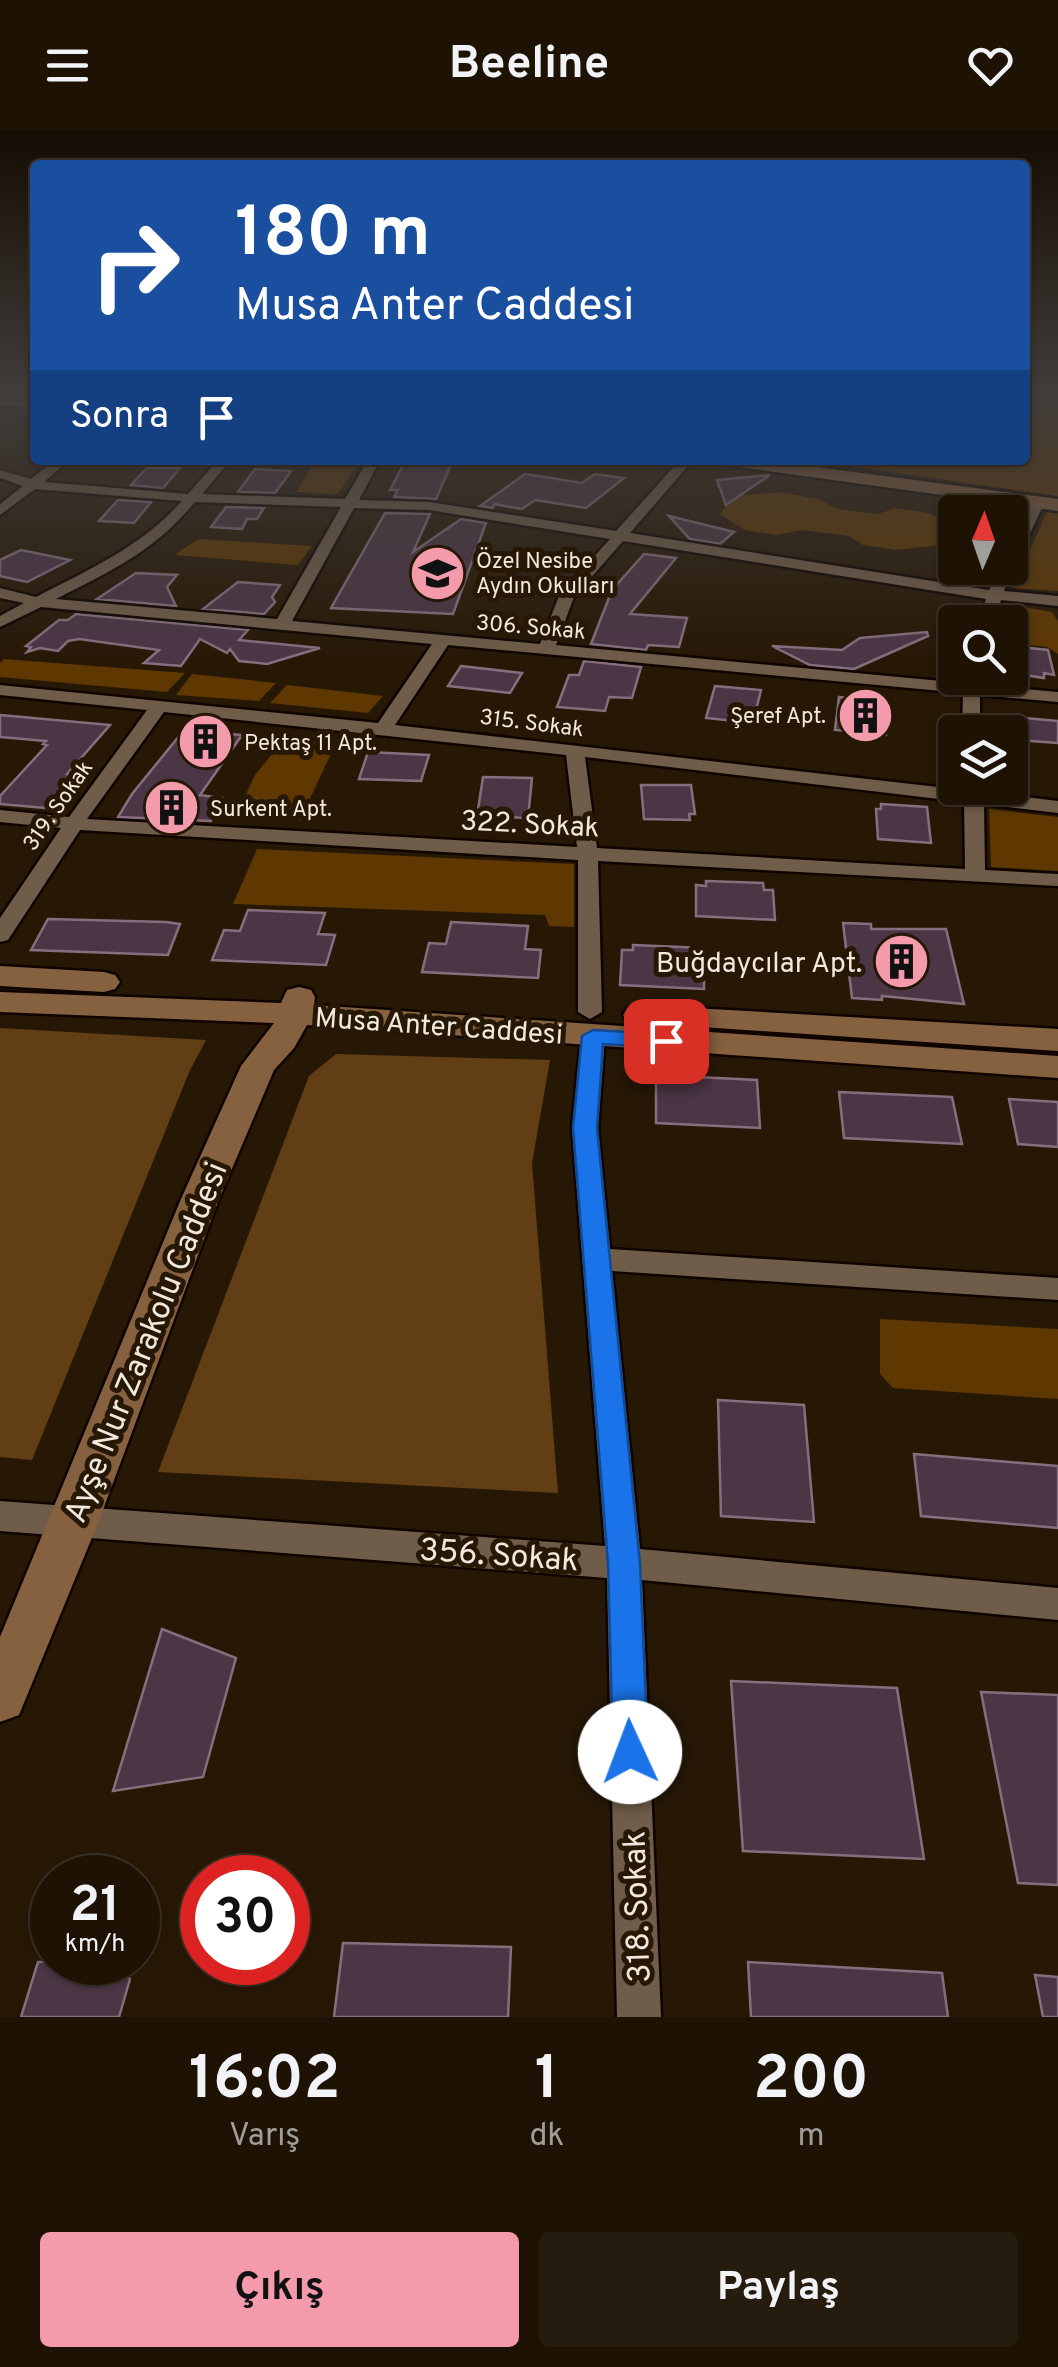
<!DOCTYPE html>
<html lang="tr">
<head>
<meta charset="utf-8">
<style>
  :root { --surface:#1d1204; --page:#251b0e; --text:#f1f3f6; --muted:#a09e9a; --line:#3b3226; --accent:#f39aab }
  body { margin:0; font-family:Overpass,sans-serif; background:var(--page); color:var(--text); height:100vh; display:flex; flex-direction:column; font-size:38px; white-space:nowrap }
  * { box-sizing:border-box; margin:0 }
  p { font-size:32px; color:var(--muted) }
  .icon { flex:none; width:55px; height:55px; fill:none; stroke:currentColor; stroke-width:2; stroke-linecap:round; stroke-linejoin:round }
  .map { position:relative; height:1887px; overflow:hidden }
  .panel { display:flex; flex-direction:column; background:var(--surface); flex:1 }
  .panel>* { flex:none }
  .banner { position:absolute; left:30px; top:30px; width:1000px; height:305px; border-radius:10px; box-shadow:0 2px 8px #0004,0 0 0 2px var(--line); background:#1a4fa0; color:#fff; overflow:hidden }
  .needle { width:65px; rotate:2deg }
  .fabs { position:absolute; left:938px; top:365px; display:grid; gap:20px }
  .fabs a { display:grid; place-items:center; width:90px; height:90px; border-radius:10px; background:var(--surface); box-shadow:0 2px 8px #0004,0 0 0 2px var(--line); font-size:50px }
  .speed { position:absolute; left:30px; top:1725px; display:flex; gap:20px; font-size:50px; font-weight:700; text-align:center }
  .speed>* { display:grid; place-content:center; width:130px; height:130px; border-radius:50%; background:var(--surface); box-shadow:0 2px 8px #0004,0 0 0 2px var(--line); line-height:1 }
  .speed small { font-size:25px; font-weight:400 }
  .speed .limit { border:15px solid #d22; background:#fff; color:#111 }
  .pin { position:absolute; display:grid; place-items:center; width:85px; height:85px; color:#fff; margin:-42px; border-radius:20px; box-shadow:0 5px 15px #0006 }
  .me { position:absolute; width:110px; margin:-55px; rotate:358deg; stroke-linejoin:round; filter:drop-shadow(0 0 8px #0008) }
  .turn { display:flex; align-items:center; gap:35px; height:210px; padding:0 40px; font-size:45px }
  .turn .icon { width:130px; height:130px; stroke-width:2.5 }
  .turn b { display:block; font-size:70px; line-height:85px }
  .then { display:flex; align-items:center; height:95px; padding:0 40px; background:#0003; gap:20px; font-size:38px }
  .eta { display:flex; justify-content:space-evenly; align-items:center; height:170px; text-align:center }
  .eta b { font-size:60px; font-weight:700; line-height:70px }
  .primary-button { display:flex; gap:20px; margin-top:auto; padding:20px 40px }
  .primary-button a { flex:1; height:115px; border-radius:10px; background:var(--accent); color:#111; font-size:40px; font-weight:700; line-height:115px; text-align:center }
  .primary-button a+a { background:var(--page); color:var(--text) }
  header { display:flex; justify-content:space-between; align-items:center; height:130px; padding:0 40px; background:var(--surface); font-size:45px; font-weight:700 }
  .map>svg:first-child { display:block }
</style>
</head>
<body>
<header><svg class="icon" aria-label="menu" viewBox="0 0 24 24"><path d="M4 6h16M4 12h16M4 18h16"/></svg>Beeline<svg class="icon" aria-label="heart" viewBox="0 0 24 24"><path d="M12 20l-8-8c-3-5 5-10 8-4 3-6 11-1 8 4z"/></svg></header>
<div class="map">
<svg width="1058" height="1887" viewBox="0 0 1058 1887">
  <rect width="100%" height="100%" fill="#271806"/>
  <path fill="#5e3701" d="M 1025,266 L 1058,266 L 1058,366 L 809,330 L 1025,330 Z
    M 316,330 L 360,330 L 338,364 L 296,362 Z
    M 780,362 L 818,369 L 837,379 L 879,384 L 895,378 L 928,383 L 954,394 L 940,415 L 896,420 L 863,415 L 849,406 L 802,400 L 776,405 L 745,400 L 720,384 L 736,366 Z
    M 1047,382 L 1058,383 L 1058,461 L 1013,458 Z
    M 198,409 L 312,416 L 298,435 L 174,425 Z
    M 1011,475 L 1052,482 L 1058,491 L 1058,524 L 1047,517 L 1010,513 L 1010,492 L 1007,492 Z
    M 4,529 L 185,543 L 167,562 L 0,547 L 0,533 Z
    M 192,544 L 276,553 L 259,571 L 176,565 Z
    M 287,555 L 383,566 L 368,583 L 270,573 Z
    M 285,608 L 336,613 L 300,690 L 235,687 L 255,645 Z
    M 989,679 L 1058,687 L 1058,741 L 991,737 Z
    M 257,719 L 574,734 L 574,797 L 549,796 L 545,785 L 233,774 Z
    M 880,1189 L 1058,1199 L 1058,1269 L 893,1258 L 880,1244 Z"/>
  <path fill="#613e14" d="M 0,898 L 206,910 L 190,940 L 32,1330 L 0,1327 Z
    M 336,924 L 550,930 L 532,1033 L 558,1363 L 158,1342 L 309,946 Z"/>
  <path fill="#4b3645" stroke="#866e7e" stroke-width="2.5" d="M 406,330 L 453,330 L 436,369 L 394,367 L 398,360 L 390,360 Z
    M 147,338 L 180,338 L 163,358 L 131,355 Z
    M 255,339 L 291,341 L 275,363 L 238,362 Z
    M 525,344 L 582,353 L 595,344 L 624,348 L 586,378 L 535,370 L 522,379 L 494,374 L 493,378 L 480,376 Z
    M 770,345 L 726,375 L 717,350 Z
    M 118,370 L 151,372 L 134,393 L 99,391 Z
    M 226,377 L 264,378 L 257,389 L 247,389 L 242,399 L 211,397 Z
    M 385,383 L 430,384 L 413,422 L 461,389 L 486,393 L 453,484 L 331,478 Z
    M 669,386 L 734,402 L 720,414 L 690,409 Z
    M 21,420 L 70,430 L 27,452 L 0,446 L 0,430 Z
    M 644,424 L 676,428 L 630,484 L 687,488 L 679,517 L 648,515 L 646,520 L 591,514 L 612,460 Z
    M 136,443 L 177,445 L 167,457 L 176,476 L 97,469 Z
    M 238,452 L 280,455 L 272,467 L 275,472 L 264,484 L 203,479 Z
    M 76,484 L 248,500 L 239,510 L 320,518 L 267,534 L 239,531 L 230,519 L 227,523 L 200,509 L 181,536 L 144,533 L 159,520 L 79,509 L 68,511 L 58,521 L 40,518 L 27,522 L 31,517 L 26,516 L 59,490 L 68,490 Z
    M 927,502 L 928,506 L 854,539 L 810,535 L 772,516 L 842,520 L 860,508 Z
    M 1010,516 L 1048,520 L 1054,545 L 1044,543 L 1044,548 L 1010,543 Z
    M 584,531 L 641,537 L 632,568 L 609,567 L 605,581 L 557,577 L 569,545 L 579,545 Z
    M 461,536 L 522,543 L 510,563 L 448,556 Z
    M 715,556 L 761,560 L 753,593 L 706,588 Z
    M 839,567 L 888,572 L 886,605 L 835,600 Z
    M 0,585 L 110,595 L 67,644 L 74,645 L 45,678 L 0,674 L 0,666 L 47,615 L 43,614 L 46,611 L 0,607 Z
    M 1014,587 L 1058,591 L 1058,613 L 1016,610 Z
    M 184,600 L 242,605 L 200,665 L 222,668 L 211,691 L 118,687 L 132,664 Z
    M 368,622 L 429,625 L 421,651 L 359,649 Z
    M 483,647 L 532,648 L 528,688 L 477,686 Z
    M 641,655 L 691,655 L 695,684 L 689,684 L 690,690 L 644,689 Z
    M 881,674 L 927,677 L 931,713 L 878,709 L 876,679 L 881,679 Z
    M 706,751 L 763,753 L 764,760 L 773,760 L 775,790 L 696,786 L 696,755 L 706,756 Z
    M 248,780 L 325,783 L 318,804 L 335,805 L 326,835 L 212,830 L 224,800 L 240,801 Z
    M 48,789 L 166,792 L 180,794 L 168,825 L 31,820 Z
    M 451,792 L 528,796 L 525,819 L 541,820 L 538,848 L 422,842 L 429,813 L 446,814 Z
    M 843,793 L 871,794 L 871,799 L 946,799 L 964,874 L 882,866 L 882,870 L 852,868 Z
    M 633,815 L 704,818 L 704,859 L 620,855 L 622,820 L 633,820 Z
    M 656,945 L 757,950 L 760,998 L 656,993 Z
    M 839,962 L 952,967 L 962,1014 L 844,1008 Z
    M 1009,969 L 1058,972 L 1058,1017 L 1018,1014 Z
    M 718,1270 L 804,1275 L 814,1392 L 721,1386 Z
    M 914,1324 L 1058,1336 L 1058,1398 L 921,1386 Z
    M 162,1499 L 236,1528 L 203,1647 L 113,1661 Z
    M 731,1551 L 897,1558 L 924,1729 L 743,1721 Z
    M 981,1562 L 1058,1565 L 1058,1755 L 1018,1753 Z
    M 343,1813 L 511,1817 L 508,1887 L 334,1887 Z
    M 38,1832 L 95,1832 L 130,1849 L 119,1887 L 21,1887 Z
    M 748,1832 L 942,1843 L 948,1887 L 751,1887 Z
    M 1035,1845 L 1058,1847 L 1058,1887 L 1043,1887 Z"/>
  <g fill="none" stroke-linecap="round" stroke-linejoin="round">
    <defs>
      <path id="street" d="M 55,330 L 69,330 L 44,352 L 188,364 L 218,330 L 231,330 L 202,364 L 345,369 L 368,330 L 380,330 L 359,370 L 429,372 L 616,401 L 680,330 L 693,330 L 630,403 L 989,460 L 995,447 L 1000,445 L 1008,450 L 1004,461 L 1058,466 L 1058,476 L 1001,470 L 994,492 L 978,492 L 986,469 L 623,411 L 574,467 L 556,515 L 963,553 L 964,548 L 980,548 L 980,555 L 1058,562 L 1058,572 L 980,565 L 980,602 L 962,602 L 963,563 L 448,515 L 395,595 L 964,660 L 983,658 L 984,662 L 1058,671 L 1058,683 L 984,674 L 985,740 L 1058,744 L 1058,756 L 598,731 L 602,882 L 590,889 L 578,882 L 578,730 L 80,700 L 8,810 L 0,812 L 0,788 L 61,698 L 0,692 L 0,680 L 69,687 L 147,580 L 0,565 L 0,555 L 378,593 L 432,514 L 41,477 L 0,497 L 0,486 L 24,473 L 0,468 L 0,458 L 36,467 C 90,439 141,417 182,371 L 35,359 L 0,385 L 0,374 L 23,356 L 0,348 L 0,340 L 31,349 ZM 195,372 L 341,377 L 277,489 L 56,469 C 114,439 152,423 195,372 ZM 354,378 L 429,380 L 610,409 L 559,466 L 540,514 L 292,491 ZM 164,582 L 566,625 L 577,717 L 87,689 ZM 585,627 L 964,672 L 965,739 L 597,718 Z
        M 1033,369 L 1045,372 L 1017,430 L 1010,434 L 1010,415 Z
        M 593,899 L 605,907 L 598,998 L 610,1119 L 1058,1148 L 1058,1170 L 612,1141 L 640,1419 L 1058,1458 L 1058,1490 L 642,1450 L 661,1887 L 617,1887 L 607,1448 L 0,1401 L 0,1371 L 605,1416 L 572,998 L 581,907 Z"/>
      <path id="secondary" d="M 0,266 L 35,268 L 35,278 L 0,275 Z
        M 715,330 L 764,330 L 1058,369 L 1058,381 L 724,335 Z
        M 0,836 L 104,842 L 115,845 L 120,852 L 115,859 L 104,862 L 0,856 Z
        M 299,857 L 311,860 L 315,867 L 314,875 L 1058,926 L 1058,948 L 307,895 L 294,918 L 274,940 L 219,1069 L 98,1393 L 19,1585 L 0,1592 L 0,1507 L 181,1069 L 241,936 L 274,893 L 0,882 L 0,862 L 281,873 L 287,860 Z
        M 640,875 L 1058,899 L 1058,921 L 628,892 L 623,885 L 628,878 Z"/>
    </defs>
    <use href="#street" stroke="#0f0400" stroke-width="5"/>
    <use href="#secondary" stroke="#0f0400" stroke-width="5"/>
    <use href="#street" fill="#6f5c49" fill-rule="evenodd"/>
    <use href="#secondary" fill="#866140" fill-rule="evenodd"/>
  </g>
  <linearGradient id="sky" x2="0" y2="1"><stop stop-color="#150d03"/><stop offset="0.5" stop-color="#413d3b"/><stop offset="1" stop-color="#413d3b" stop-opacity="0"/></linearGradient>
  <rect width="1058" height="530" fill="url(#sky)"/>
  <path fill="#1a73e8" stroke="#114b97" stroke-width="2.5" d="M 593,900 L 666,904 L 677,911 L 666,918 L 603,914 L 597,998 L 640,1434 L 648,1622 L 643,1635 L 630,1640 L 618,1635 L 613,1622 L 608,1434 L 573,998 L 582,906 Z"/>
  <defs>
    <symbol id="school-disc" viewBox="-11 -11 22 22"><circle r="9.5" fill="#f39aab" stroke="#271806"/><path d="M0-5L7-2L0 1L-7-2ZM-4 1L0 2.5L4 1V4Q0 6-4 4Z" fill="#111"/></symbol>
    <symbol id="building-disc" viewBox="-11 -11 22 22"><circle r="9.5" fill="#f39aab" stroke="#271806"/><path d="M-4-6H4V6H1V3H-1V6H-4ZM-2.5-4.3h1.7v1.8h-1.7ZM.8-4.3h1.7v1.8H.8ZM-2.5-1h1.7V.8h-1.7ZM.8-1h1.7V.8H.8Z" fill="#111"/></symbol>
  </defs>
  <g fill-rule="evenodd">
    <use href="#school-disc" x="406" y="412" width="63" height="63"/>
    <use href="#building-disc" x="834" y="554" width="63" height="63"/>
    <use href="#building-disc" x="174" y="580" width="63" height="63"/>
    <use href="#building-disc" x="140" y="646" width="63" height="63"/>
    <use href="#building-disc" x="870" y="800" width="63" height="63"/>
  </g>
  <g text-anchor="middle" stroke-width="10" stroke-linejoin="round" paint-order="stroke">
    <g font-size="22" fill="#f3e8dd" stroke="#271806" text-anchor="start">
      <text x="476" y="438">Özel Nesibe<tspan x="476" dy="25">Aydın Okulları</tspan></text>
      <text x="826" y="593" text-anchor="end">Şeref Apt.</text>
      <text x="244" y="620">Pektaş 11 Apt.</text>
      <text x="210" y="686">Surkent Apt.</text>
    </g>
    <g font-size="22" fill="#f3e8dd" stroke="#271806">
      <text transform="translate(531 496) rotate(5)" y="8">306. Sokak</text>
      <text transform="translate(532 592) rotate(7)" y="8">315. Sokak</text>
      <text transform="translate(57 675) rotate(-55)" y="8">319. Sokak</text>
    </g>
    <g font-size="28" fill="#f3e8dd" stroke="#271806">
      <text transform="translate(530 693) rotate(3)" y="10">322. Sokak</text>
      <text transform="translate(439 895) rotate(4)" y="10">Musa Anter Caddesi</text>
    </g>
    <g font-size="28" fill="#f3e8dd" stroke="#271806" text-anchor="end">
      <text x="862" y="842">Buğdaycılar Apt.</text>
    </g>
    <g font-size="32" fill="#f3e8dd" stroke="#271806">
      <text transform="translate(145 1212) rotate(-68)" y="11">Ayşe Nur Zarakolu Caddesi</text>
      <text transform="translate(499 1424) rotate(4)" y="11">356. Sokak</text>
      <text transform="translate(636 1777) rotate(-92)" y="11">318. Sokak</text>
    </g>
  </g>
</svg>
<div class="fabs">
<a><svg class="needle" viewBox="-14 -14 28 28"><path d="M0-13l5 13h-10z" fill="#e53935"/><path d="M0 13l5-13h-10z" fill="#a09e9a"/></svg></a>
<a><svg class="icon" aria-label="search" viewBox="0 0 24 24"><circle cx="10" cy="10" r="6"/><path d="M15 15l6 6"/></svg></a>
<a><svg class="icon" aria-label="layers" viewBox="0 0 24 24"><path d="M12 4l9 5-9 5-9-5zM3 14l9 5 9-5"/></svg></a>
</div>
<div class="speed"><div>21<small>km/h</small></div><div class="limit">30</div></div>
<div class="pin" style="left:666px;top:911px;background:#d93025"><svg class="icon" aria-label="arrive" viewBox="0 0 24 24"><path d="M6 21V4h12l-3 4 3 4H6"/></svg></div>
<svg class="me" style="left:630px;top:1622px" viewBox="-20 -20 40 40"><circle r="19" fill="#fff"/><path d="M0-13L10 11 0 6-10 11z" fill="#1a73e8"/></svg>
<div class="banner">
<div class="turn"><svg class="icon" aria-label="right" viewBox="0 0 24 24"><path d="M7 20v-9h11M14 6l5 5-5 5"/></svg><div><b>180 m</b>Musa Anter Caddesi</div></div>
<div class="then">Sonra<svg class="icon" aria-label="arrive" viewBox="0 0 24 24"><path d="M6 21V4h12l-3 4 3 4H6"/></svg></div>
</div>
</div>
<section class="panel">
<div class="eta">
<div><b>16:02</b><p>Varış</p></div>
<div><b>1</b><p>dk</p></div>
<div><b>200</b><p>m</p></div>
</div>
<div class="primary-button"><a>Çıkış</a><a>Paylaş</a></div>
</section>
</body>
</html>
